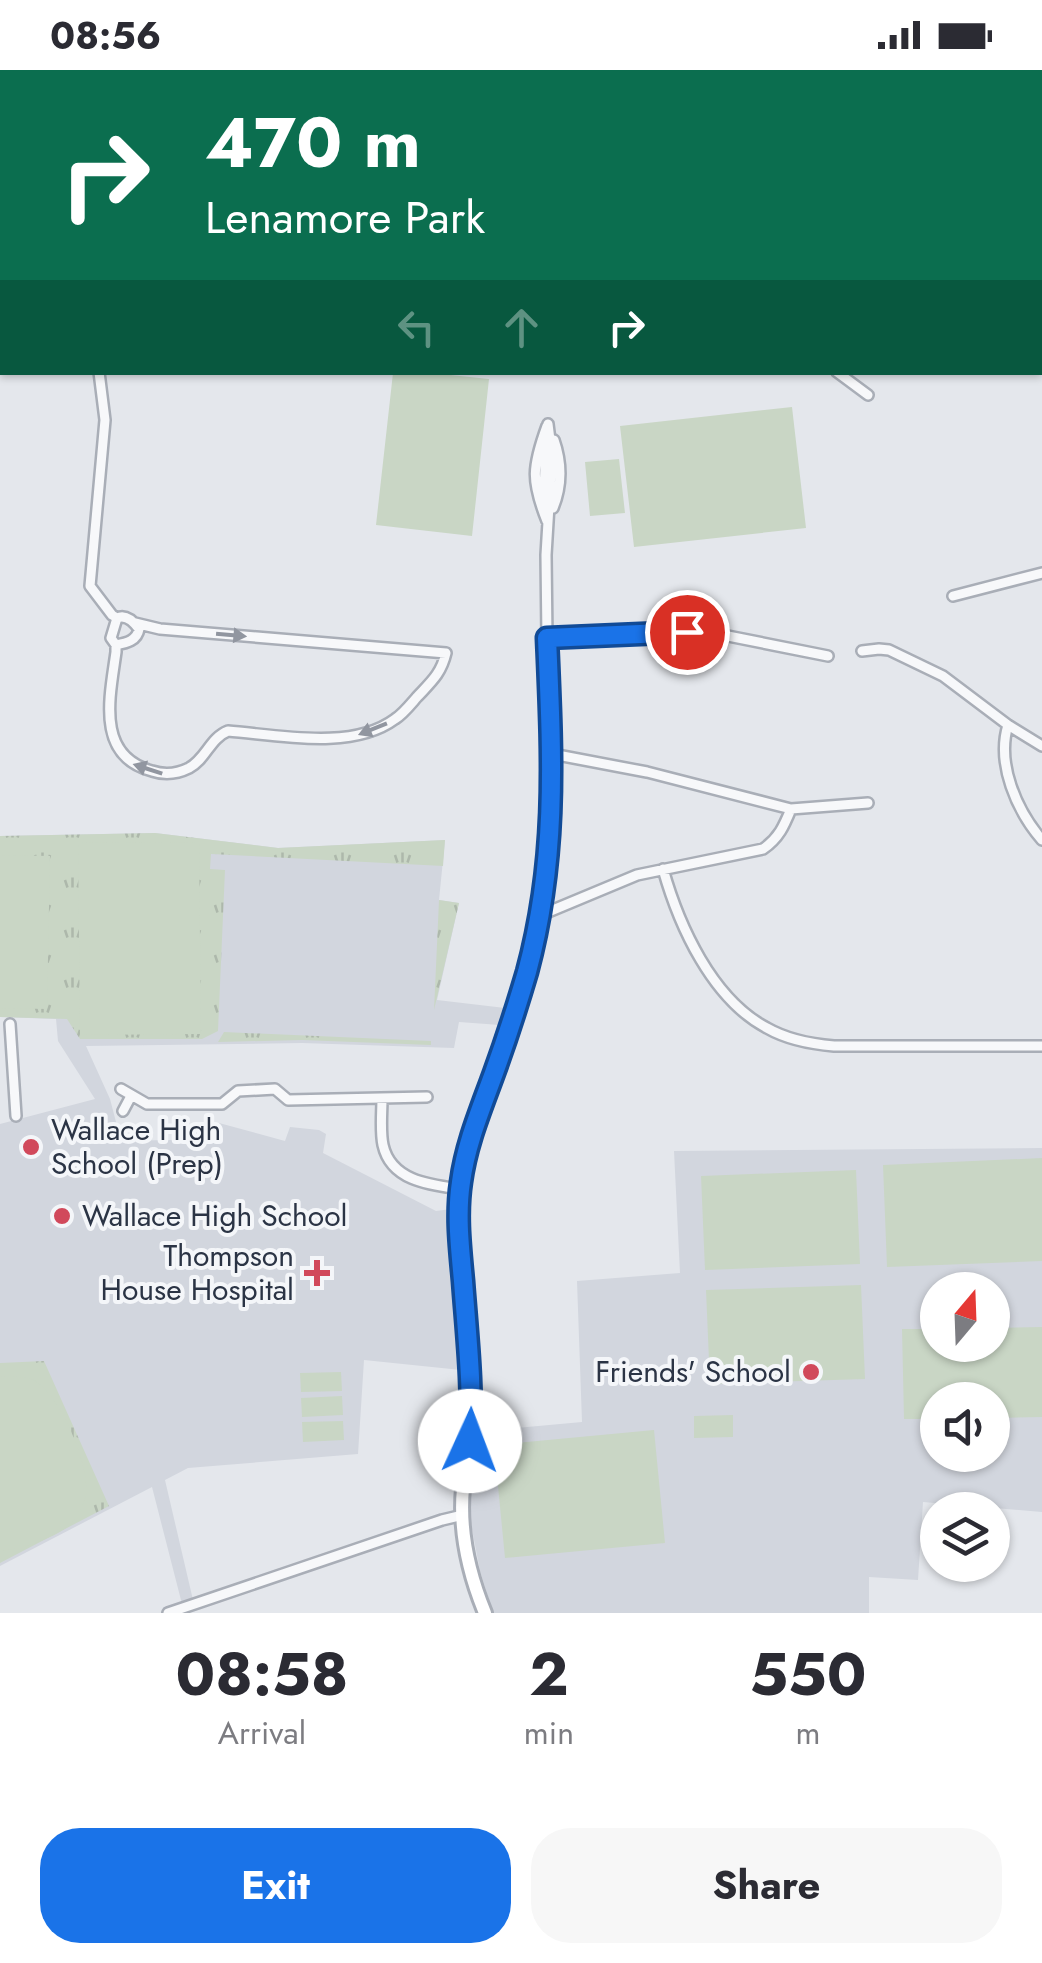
<!DOCTYPE html>
<html lang="en">
<head>
<meta charset="utf-8">
<style>
  :root { --surface:#fff; --page:#f7f7f7; --text:#2b2b33; --muted:#7c7c81; --accent:#1a73e8 }
  body { margin:0; font-family:Jost,sans-serif; background:var(--page); color:var(--text); height:100vh; display:flex; flex-direction:column; font-size:38px; white-space:nowrap }
  * { box-sizing:border-box; margin:0 }
  p { font-size:32px; color:var(--muted) }
  .icon { flex:none; width:55px; height:55px; fill:none; stroke:currentColor; stroke-width:2; stroke-linecap:round; stroke-linejoin:round }
  .map { position:relative; height:1543px; overflow:hidden }
  .panel { display:flex; flex-direction:column; background:var(--surface); flex:1 }
  .panel>* { flex:none }
  .top-card { position:absolute; left:0px; top:0px; width:1042px; height:305px; box-shadow:0 2px 8px #0004; background:#0b6e4f; color:#fff; overflow:hidden }
  .needle { width:65px; rotate:19deg }
  .tools { position:absolute; left:920px; top:1202px; display:grid; gap:20px }
  .tools a { display:grid; place-items:center; width:90px; height:90px; border-radius:50%; background:var(--surface); box-shadow:0 2px 8px #0004; font-size:50px }
  .pin { position:absolute; display:grid; place-items:center; width:85px; height:85px; color:#fff; margin:-42px; border:5px solid #fff; border-radius:50%; box-shadow:0 2px 10px #0007 }
  .me { position:absolute; width:110px; margin:-55px; rotate:2deg; stroke-linejoin:round; filter:drop-shadow(0 0 8px #0008) }
  .turn { display:flex; align-items:center; gap:35px; height:210px; padding:0 40px; font-size:45px }
  .turn .icon { width:130px; height:130px; stroke-width:2.5 }
  .turn b { display:block; font-size:70px; line-height:85px }
  .lanes { display:flex; align-items:center; height:95px; padding:0 40px; background:#0003; justify-content:center; gap:50px; direction:ltr }
  .lanes .off { opacity:.35 }
  .eta { display:flex; justify-content:space-evenly; align-items:center; height:170px; text-align:center }
  .eta b { font-size:60px; font-weight:700; line-height:70px }
  .primary-button { display:flex; gap:20px; margin-top:auto; padding:20px 40px }
  .primary-button a { flex:1; height:115px; border-radius:40px; background:var(--accent); color:#fff; font-size:40px; font-weight:700; line-height:115px; text-align:center }
  .primary-button a+a { background:var(--page); color:var(--text) }
  .status { display:flex; justify-content:space-between; align-items:center; height:70px; padding:0 50px; background:var(--surface); direction:ltr }
  .status svg { height:28px; fill:currentColor }
  .map>svg:first-child { display:block }
</style>
</head>
<body>
<div class="status"><b>08:56</b><svg viewBox="0 0 49 12"><path d="M0 12V9h3v3zM5 12V6h3v6zM10 12V3h3v9zM15 12V0h3v12zM26 1h20v11H26zM47 4h2v5h-2z"/></svg></div>
<div class="map">
<svg width="1042" height="1543" viewBox="0 0 1042 1543">
  <defs>
    <pattern id="grass-tufts" width="24" height="20" patternUnits="userSpaceOnUse" patternTransform="scale(2.5)"><rect width="24" height="20" fill="#c9d6c5"/><path d="M3 7l-1-3M5 7V3M7 7l1-3M15 17l-1-3M17 17v-4M19 17l1-3" fill="none" stroke="#adb8ab"/></pattern>
  </defs>
  <rect width="100%" height="100%" fill="#e4e7ec"/>
  <path fill="#d2d6de" fill-rule="evenodd" d="M 155,763 L 278,778 L 445,770 L 439,830 L 459,833 L 437,930 L 505,938 L 500,955 L 459,952 L 454,978 L 302,973 L 86,976 L 110,1029 L 121,1071 L 214,1069 L 219,1053 L 285,1071 L 290,1057 L 319,1060 L 326,1064 L 323,1083 L 436,1141 L 451,1139 L 448,1157 L 461,1300 L 364,1290 L 358,1384 L 188,1398 L 165,1410 L 193,1530 L 182,1534 L 152,1417 L 0,1496 L 0,1054 L 95,1029 L 58,971 L 56,949 L 0,947 L 0,766 Z
    M 1042,1078 L 1042,1442 L 923,1432 L 918,1510 L 869,1507 L 869,1543 L 493,1543 L 480,1501 L 467,1433 L 484,1361 L 582,1352 L 577,1211 L 680,1203 L 674,1081 ZM 938,1220 L 992,1220 L 992,1275 L 938,1275 ZM 938,1330 L 992,1330 L 992,1385 L 938,1385 Z"/>
  <path fill="url(#grass-tufts)" d="M 155,763 L 278,778 L 445,770 L 443,796 L 211,784 L 210,799 L 225,800 L 218,961 L 202,969 L 80,969 L 67,949 L 0,947 L 0,766 Z
    M 439,830 L 459,833 L 434,940 Z
    M 224,962 L 431,971 L 431,975 L 302,970 L 218,972 Z
    M 44,1291 L 109,1436 L 0,1493 L 0,1293 Z"/>
  <path fill="#c9d6c5" d="M 393,303 L 431,303 L 489,309 L 472,466 L 376,455 Z
    M 792,337 L 806,458 L 634,477 L 620,356 Z
    M 619,389 L 625,443 L 590,446 L 585,392 Z
    M 199,772 L 201,964 L 80,965 L 78,773 Z
    M 0,785 L 50,786 L 47,939 L 0,938 Z
    M 1042,1088 L 1042,1191 L 887,1197 L 883,1095 Z
    M 856,1100 L 860,1194 L 705,1200 L 701,1106 Z
    M 861,1215 L 865,1309 L 710,1314 L 706,1220 Z
    M 1042,1257 L 1042,1347 L 993,1348 L 992,1330 L 938,1330 L 937,1349 L 904,1349 L 902,1259 L 937,1259 L 938,1275 L 992,1275 L 993,1258 Z
    M 341,1302 L 342,1321 L 301,1322 L 300,1303 Z
    M 0,1306 C 10,1307 22,1306 31,1309 C 58,1318 91,1397 86,1425 C 85,1431 76,1448 72,1453 C 59,1466 18,1482 0,1480 Z
    M 342,1326 L 343,1345 L 302,1347 L 301,1328 Z
    M 733,1345 L 733,1367 L 694,1368 L 694,1346 Z
    M 343,1351 L 344,1370 L 303,1372 L 302,1352 Z
    M 654,1360 L 665,1473 L 505,1488 L 494,1375 Z"/>
  <g fill="none" stroke-linecap="round" stroke-linejoin="round">
    <defs>
      <path id="street" d="M 29,0 L 32,2
        M 464,0 L 468,2
        M 79,2 L 83,0
        M 1040,20 L 1042,19
        M 1040,96 L 1042,96
        M 0,108 L 2,103
        M 0,239 L 2,241
        M 99,302 L 105,350 L 90,516 L 112,545 L 117,548
        M 837,302 L 868,325
        M 548,354 L 552,386 L 546,485 L 547,569 L 687,562 L 723,565 L 828,586
        M 553,438 C 562,416 562,393 554,370
        M 546,441 L 544,423 L 546,371
        M 547,451 C 531,411 532,397 547,356
        M 953,526 L 1042,503
        M 116,575 C 126,573 137,571 139,559 C 134,552 126,544 117,548 L 111,568 L 116,575 L 116,582 C 110,626 95,686 152,701 C 164,705 177,704 189,698 C 206,689 210,668 228,661 C 278,665 352,681 395,649 C 403,644 410,635 417,627 C 431,612 441,604 446,583 L 160,559 L 135,553
        M 862,581 L 879,579 L 889,580 L 943,606 L 1008,655 L 1042,676
        M 1008,655 C 996,694 1017,741 1042,770
        M 552,684 L 647,702 L 791,739 L 868,733
        M 663,799 C 679,856 712,929 767,958 C 788,970 810,974 834,976 L 1042,976
        M 541,845 L 637,805 L 763,779 C 779,768 784,756 791,739
        M 10,954 L 16,1046
        M 121,1019 L 147,1034 L 222,1034 L 238,1021 L 275,1019 L 288,1030 L 427,1027
        M 382,1028 C 382,1043 380,1061 383,1075 C 391,1111 430,1115 460,1119
        M 123,1041 L 131,1026
        M 168,1543 L 442,1450 L 463,1445"/>
      <path id="secondary" d="M 485,1543 C 469,1504 459,1460 463,1418 C 465,1387 472,1358 471,1327 C 470,1257 452,1186 460,1116 C 465,1078 479,1043 492,1007 C 505,972 517,936 527,899 C 558,785 553,685 547,569"/>
    </defs>
    <use href="#street" stroke="#a9aeb7" stroke-width="14"/>
    <use href="#secondary" stroke="#a9aeb7" stroke-width="18"/>
    <use href="#street" stroke="#f7f8fa" stroke-width="9"/>
    <use href="#secondary" stroke="#fff" stroke-width="12"/>
  </g>
  <defs><path id="oneway-solid" d="M-6-.8H1V-3.2L6.5 0L1 3.2V.8H-6Z" transform="scale(2.5)"/></defs>
  <g fill="#9196a0">
    <use href="#oneway-solid" transform="translate(231 565) rotate(5)"/>
    <use href="#oneway-solid" transform="translate(373 659) rotate(158)"/>
    <use href="#oneway-solid" transform="translate(148 699) rotate(-162)"/>
  </g>
  <g fill="none" stroke-linecap="round" stroke-linejoin="round">
    <defs>
      <path id="route" d="M 470,1371 C 473,1317 467,1265 463,1211 C 460,1178 456,1145 461,1112 C 466,1074 481,1039 494,1003 C 506,970 517,936 527,902 C 558,787 552,685 547,568 L 687,562"/>
    </defs>
    <use href="#route" stroke="#114b97" stroke-width="25"/>
    <use href="#route" stroke="#1a73e8" stroke-width="18"/>
  </g>
  <g fill="#d1495b" stroke="#f4f6f9" stroke-width="4">
    <circle cx="31" cy="1077" r="10"/>
    <circle cx="62" cy="1146" r="10"/>
    <path d="M312 1188h10v10h10v10h-10v10h-10v-10h-10v-10h10z"/>
    <circle cx="811" cy="1302" r="10"/>
  </g>
  <g text-anchor="middle" stroke-width="8" stroke-linejoin="round" paint-order="stroke">
    <g font-size="30" fill="#2b3445" stroke="#f4f6f9" text-anchor="start">
      <text x="51" y="1070">Wallace High<tspan x="51" dy="34">School (Prep)</tspan></text>
      <text x="82" y="1156">Wallace High School</text>
      <text x="294" y="1196" text-anchor="end">Thompson<tspan x="294" dy="34">House Hospital</tspan></text>
      <text x="791" y="1312" text-anchor="end">Friends' School</text>
    </g>
  </g>
</svg>
<div class="tools">
<a><svg class="needle" viewBox="-14 -14 28 28"><path d="M0-13l5 13h-10z" fill="#e53935"/><path d="M0 13l5-13h-10z" fill="#7c7c81"/></svg></a>
<a><svg class="icon" aria-label="sound" viewBox="0 0 24 24"><path d="M4 9h4l5-4v14l-5-4H4zM17 9q2 3 0 6"/></svg></a>
<a><svg class="icon" aria-label="layers" viewBox="0 0 24 24"><path d="M12 4l9 5-9 5-9-5zM3 14l9 5 9-5"/></svg></a>
</div>
<div class="pin" style="left:687px;top:562px;background:#d93025"><svg class="icon" aria-label="arrive" viewBox="0 0 24 24"><path d="M6 21V4h12l-3 4 3 4H6"/></svg></div>
<svg class="me" style="left:470px;top:1371px" viewBox="-20 -20 40 40"><circle r="19" fill="#fff"/><path d="M0-13L10 11 0 6-10 11z" fill="#1a73e8"/></svg>
<div class="top-card">
<div class="turn"><svg class="icon" aria-label="right" viewBox="0 0 24 24"><path d="M7 20v-9h11M14 6l5 5-5 5"/></svg><div><b>470 m</b>Lenamore Park</div></div>
<div class="lanes"><svg class="icon off" aria-label="left" viewBox="0 0 24 24"><path d="M17 20v-9H6M10 6l-5 5 5 5"/></svg><svg class="icon off" aria-label="ahead" viewBox="0 0 24 24"><path d="M12 20V5M6 11l6-6 6 6"/></svg><svg class="icon" aria-label="right" viewBox="0 0 24 24"><path d="M7 20v-9h11M14 6l5 5-5 5"/></svg></div>
</div>
</div>
<section class="panel">
<div class="eta">
<div><b>08:58</b><p>Arrival</p></div>
<div><b>2</b><p>min</p></div>
<div><b>550</b><p>m</p></div>
</div>
<div class="primary-button"><a>Exit</a><a>Share</a></div>
</section>
</body>
</html>
